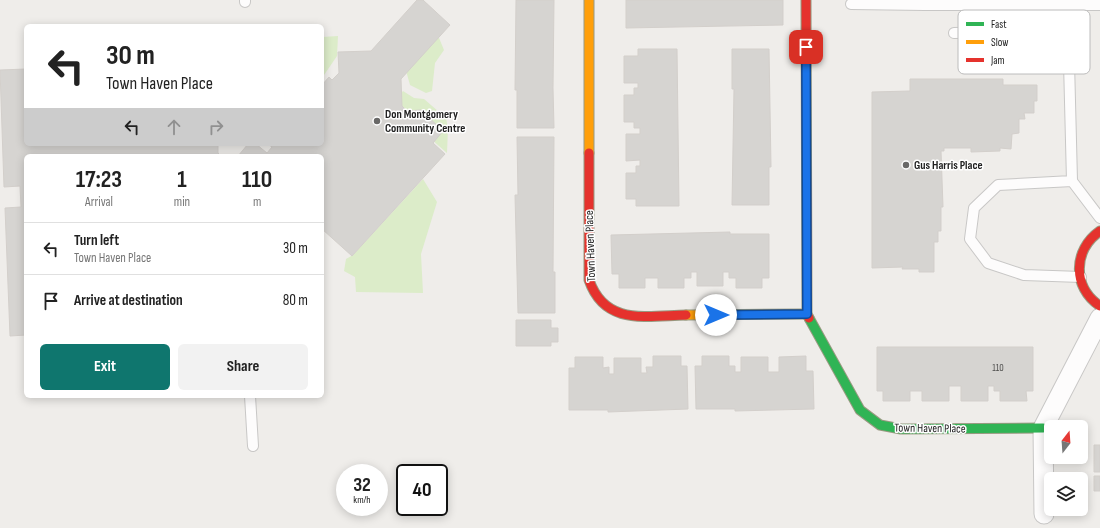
<!DOCTYPE html>
<html lang="en">
<head>
<meta charset="utf-8">
<style>
  :root { --surface:#fff; --page:#f2f2f2; --text:#222; --muted:#767676; --line:#e0e0e0; --accent:#0f766e }
  body { margin:0; font-family:"Sofia Sans Condensed",sans-serif; background:var(--page); color:var(--text); height:100vh; display:flex; flex-direction:column; font-size:15px; white-space:nowrap }
  * { box-sizing:border-box; margin:0 }
  p { font-size:13px; color:var(--muted) }
  .icon { flex:none; width:22px; height:22px; fill:none; stroke:currentColor; stroke-width:2; stroke-linecap:round; stroke-linejoin:round }
  .map { position:relative; flex:1; overflow:hidden }
  .drawer { position:absolute; left:24px; top:154px; width:300px; height:244px; display:flex; flex-direction:column; background:var(--surface); border-radius:6px; box-shadow:0 2px 10px #0003 }
  .drawer>* { flex:none }
  .guide { position:absolute; left:24px; top:24px; width:300px; height:122px; border-radius:6px; box-shadow:0 2px 10px #0003; background:#fff; color:var(--text); overflow:hidden }
  .needle { width:26px; rotate:17deg }
  .buttons { position:absolute; left:1044px; top:420px; display:grid; gap:8px }
  .buttons a { display:grid; place-items:center; width:44px; height:44px; border-radius:6px; background:var(--surface); box-shadow:0 2px 10px #0003; font-size:20px }
  .speed { position:absolute; left:336px; top:464px; display:flex; gap:8px; font-size:20px; font-weight:700; text-align:center }
  .speed>* { display:grid; place-content:center; width:52px; height:52px; border-radius:50%; background:var(--surface); box-shadow:0 2px 10px #0003; line-height:1 }
  .speed small { font-size:10px; font-weight:400 }
  .speed .limit { border:2px solid #111; border-radius:6px; background:#fff; color:#111 }
  .pin { position:absolute; display:grid; place-items:center; width:34px; height:34px; color:#fff; margin:-17px; border-radius:8px; box-shadow:0 2px 6px #0006 }
  .me { position:absolute; width:44px; margin:-22px; rotate:90deg; stroke-linejoin:round; filter:drop-shadow(0 0 3px #0008) }
  .turn { display:flex; align-items:center; gap:14px; height:84px; padding:0 16px; font-size:18px }
  .turn .icon { width:52px; height:52px; stroke-width:2.5 }
  .turn b { display:block; font-size:28px; line-height:34px }
  .lanes { display:flex; align-items:center; height:38px; padding:0 16px; background:#0003; justify-content:center; gap:20px; direction:ltr }
  .lanes .off { opacity:.35 }
  .eta { display:flex; justify-content:space-evenly; align-items:center; height:68px; text-align:center }
  .eta b { font-size:24px; font-weight:700; line-height:28px }
  .action { display:flex; gap:8px; margin-top:auto; padding:8px 16px }
  .action a { flex:1; height:46px; border-radius:6px; background:var(--accent); color:#fff; font-size:16px; font-weight:700; line-height:46px; text-align:center }
  .action a+a { background:var(--page); color:var(--text) }
  ul { padding:0; list-style:none }
  li { display:flex; align-items:center; gap:12px; height:52px; padding:0 16px; border-top:1px solid var(--line) }
  li div { flex:1 }
  li b { display:block; font-size:15px }
  li em { font-style:normal }
  .map>svg:first-child { display:block }
</style>
</head>
<body>
<div class="map">
<svg width="1100" height="528" viewBox="0 0 1100 528">
  <rect width="100%" height="100%" fill="#efedea"/>
  <path fill="#dcecc9" d="M 437,33 L 444,50 L 435,63 L 432,91 L 426,93 L 410,85 L 405,67 Z
    M 338,36 L 337,56 L 322,78 L 322,37 Z
    M 403,91 L 414,98 L 424,99 L 446,118 L 448,129 L 447,153 L 391,104 Z
    M 423,179 L 437,202 L 421,254 L 423,293 L 356,292 L 355,277 L 344,271 L 346,259 L 353,255 Z"/>
  <path fill="#d6d4d1" stroke="#d3cfcb" d="M 417,0 L 423,0 L 450,25 L 401,79 L 402,106 L 407,111 L 421,110 L 443,131 L 433,143 L 445,154 L 352,256 L 322,229 L 322,156 L 238,156 L 248,144 L 256,144 L 267,153 L 272,147 L 268,144 L 322,144 L 322,85 L 329,77 L 332,80 L 339,73 L 338,52 L 371,51 Z
    M 516,0 L 554,0 L 553,88 L 554,128 L 517,128 L 517,90 L 515,90 Z
    M 626,0 L 783,0 L 783,25 L 626,28 Z
    M 638,49 L 677,49 L 679,206 L 636,206 L 636,199 L 626,199 L 626,173 L 636,173 L 636,166 L 640,166 L 640,160 L 626,161 L 626,134 L 640,134 L 640,128 L 634,128 L 634,122 L 624,122 L 624,95 L 634,95 L 634,88 L 638,88 L 638,83 L 624,83 L 624,56 L 638,56 Z
    M 732,49 L 769,49 L 771,167 L 769,167 L 769,205 L 732,205 L 734,89 L 732,89 Z
    M 26,69 L 26,144 L 218,144 L 218,153 L 221,156 L 26,156 L 26,335 L 10,336 L 5,208 L 21,207 L 20,186 L 4,187 L 0,70 Z
    M 910,79 L 1003,79 L 1003,85 L 1037,85 L 1037,101 L 1034,101 L 1034,113 L 1024,113 L 1025,119 L 1019,119 L 1019,133 L 1012,134 L 1011,149 L 1000,148 L 1000,151 L 971,152 L 971,148 L 944,148 L 944,151 L 941,151 L 943,207 L 941,207 L 941,231 L 938,231 L 938,242 L 934,242 L 934,272 L 919,272 L 919,269 L 902,269 L 903,267 L 872,268 L 872,92 L 910,91 Z
    M 517,137 L 554,137 L 553,272 L 555,272 L 555,313 L 518,313 L 515,195 L 518,195 Z
    M 730,232 L 730,234 L 769,234 L 769,278 L 762,278 L 762,288 L 736,288 L 736,278 L 729,278 L 729,272 L 723,272 L 723,286 L 697,286 L 697,272 L 691,272 L 691,278 L 684,278 L 684,288 L 658,288 L 658,278 L 645,278 L 645,288 L 619,288 L 619,274 L 612,274 L 611,235 Z
    M 516,320 L 551,320 L 551,328 L 558,328 L 558,342 L 551,342 L 551,346 L 516,346 Z
    M 877,347 L 1033,347 L 1033,391 L 1026,391 L 1027,401 L 1000,401 L 1000,391 L 994,391 L 994,386 L 988,386 L 988,401 L 961,401 L 961,386 L 949,386 L 949,401 L 922,401 L 922,391 L 910,391 L 910,401 L 883,401 L 883,391 L 877,391 Z
    M 653,356 L 681,356 L 681,366 L 687,366 L 688,409 L 608,412 L 608,410 L 569,410 L 569,368 L 575,368 L 575,357 L 603,357 L 603,368 L 609,367 L 609,374 L 614,374 L 614,358 L 641,358 L 641,373 L 647,373 L 646,367 L 653,367 Z
    M 702,356 L 729,356 L 729,366 L 735,366 L 735,372 L 741,372 L 741,357 L 768,357 L 768,372 L 779,372 L 779,357 L 806,356 L 806,371 L 813,371 L 814,409 L 735,411 L 735,409 L 696,409 L 695,366 L 702,366 Z
    M 1094,445 L 1100,445 L 1100,472 L 1094,472 Z
    M 1094,476 L 1100,476 L 1100,491 L 1094,491 Z"/>
  <g fill="none" stroke-linecap="round" stroke-linejoin="round">
    <defs>
      <path id="lane" d="M 245,0 L 245,2
        M 924,0 L 925,5 L 1100,5
        M 851,4 L 925,5
        M 954,33 L 1029,31 L 1051,41 L 1069,62 L 1072,181
        M 1081,277 L 1024,275 L 988,263 L 970,239 L 974,208 L 998,185 L 1072,181 L 1100,218
        M 250,396 L 253,446"/>
      <path id="street" d="M 1044,514 L 1043,428 L 1100,318"/>
      <path id="fast" d="M 809,318 L 860,410 L 880,425 L 901,429 L 1043,428"/>
      <path id="slow" d="M 589,0 L 589,153
        M 686,315 L 807,314"/>
      <path id="jam" d="M 806,0 L 807,314 L 809,318
        M 589,153 L 589,280 C 605,326 646,316 686,315
        M 1100,231 C 1073,250 1072,287 1100,306"/>
    </defs>
    <use href="#lane" stroke="#c8c7c6" stroke-width="12"/>
    <use href="#street" stroke="#c8c7c6" stroke-width="21"/>
    <use href="#fast" stroke="#989a81" stroke-width="11"/>
    <use href="#slow" stroke="#989a81" stroke-width="11"/>
    <use href="#jam" stroke="#989a81" stroke-width="11"/>
    <use href="#lane" stroke="#fdfcfc" stroke-width="10"/>
    <use href="#street" stroke="#fdfcfc" stroke-width="19"/>
    <use href="#fast" stroke="#30b455" stroke-width="9"/>
    <use href="#slow" stroke="#ff9f0a" stroke-width="9"/>
    <use href="#jam" stroke="#e5322d" stroke-width="9"/>
  </g>
  <g fill="none" stroke-linecap="round" stroke-linejoin="round">
    <defs>
      <path id="route" d="M 716,315 L 807,314 L 806,47"/>
    </defs>
    <use href="#route" stroke="#114b97" stroke-width="10"/>
    <use href="#route" stroke="#1a73e8" stroke-width="7"/>
  </g>
  <g fill="#696867" stroke="#fff" stroke-width="1.5">
    <circle cx="377" cy="121" r="4"/>
    <circle cx="906" cy="165" r="4"/>
  </g>
  <g text-anchor="middle" stroke-width="3" stroke-linejoin="round" paint-order="stroke">
    <g font-size="10" fill="#4e4e4d">
      <text x="998" y="371">110</text>
    </g>
    <g font-size="12" font-weight="bold" fill="#212121" stroke="#fff" text-anchor="start">
      <text x="385" y="118">Don Montgomery<tspan x="385" dy="14">Community Centre</tspan></text>
      <text x="914" y="169">Gus Harris Place</text>
    </g>
    <g font-size="12" fill="#212121" stroke="#fff">
      <text transform="translate(590 246) rotate(-92)" y="4">Town Haven Place</text>
      <text transform="translate(930 428) rotate(1)" y="4">Town Haven Place</text>
    </g>
  </g>
  <rect x="958" y="10" width="132" height="64" rx="6" fill="#fff" stroke="#bcbcbc" stroke-width="1"/>
  <rect x="966" y="22" width="18" height="4" fill="#30b455"/>
  <rect x="966" y="40" width="18" height="4" fill="#ff9f0a"/>
  <rect x="966" y="58" width="18" height="4" fill="#e5322d"/>
  <g font-size="11" fill="#212121">
    <text x="991" y="28">Fast</text>
    <text x="991" y="46">Slow</text>
    <text x="991" y="64">Jam</text>
  </g>
</svg>
<div class="buttons">
<a><svg class="needle" viewBox="-14 -14 28 28"><path d="M0-13l5 13h-10z" fill="#e53935"/><path d="M0 13l5-13h-10z" fill="#767676"/></svg></a>
<a><svg class="icon" aria-label="layers" viewBox="0 0 24 24"><path d="M12 4l9 5-9 5-9-5zM3 14l9 5 9-5"/></svg></a>
</div>
<div class="speed"><div>32<small>km/h</small></div><div class="limit">40</div></div>
<div class="pin" style="left:806px;top:47px;background:#d93025"><svg class="icon" aria-label="arrive" viewBox="0 0 24 24"><path d="M6 21V4h12l-3 4 3 4H6"/></svg></div>
<svg class="me" style="left:716px;top:315px" viewBox="-20 -20 40 40"><circle r="19" fill="#fff"/><path d="M0-13L10 11 0 6-10 11z" fill="#1a73e8"/></svg>
<div class="guide">
<div class="turn"><svg class="icon" aria-label="left" viewBox="0 0 24 24"><path d="M17 20v-9H6M10 6l-5 5 5 5"/></svg><div><b>30 m</b>Town Haven Place</div></div>
<div class="lanes"><svg class="icon" aria-label="left" viewBox="0 0 24 24"><path d="M17 20v-9H6M10 6l-5 5 5 5"/></svg><svg class="icon off" aria-label="ahead" viewBox="0 0 24 24"><path d="M12 20V5M6 11l6-6 6 6"/></svg><svg class="icon off" aria-label="right" viewBox="0 0 24 24"><path d="M7 20v-9h11M14 6l5 5-5 5"/></svg></div>
</div>
<section class="drawer">
<div class="eta">
<div><b>17:23</b><p>Arrival</p></div>
<div><b>1</b><p>min</p></div>
<div><b>110</b><p>m</p></div>
</div>
<ul>
<li><svg class="icon" aria-label="left" viewBox="0 0 24 24"><path d="M17 20v-9H6M10 6l-5 5 5 5"/></svg><div><b>Turn left</b><p>Town Haven Place</p></div><em>30 m</em></li>
<li><svg class="icon" aria-label="arrive" viewBox="0 0 24 24"><path d="M6 21V4h12l-3 4 3 4H6"/></svg><div><b>Arrive at destination</b></div><em>80 m</em></li>
</ul>
<div class="action"><a>Exit</a><a>Share</a></div>
</section>
</div>
</body>
</html>
